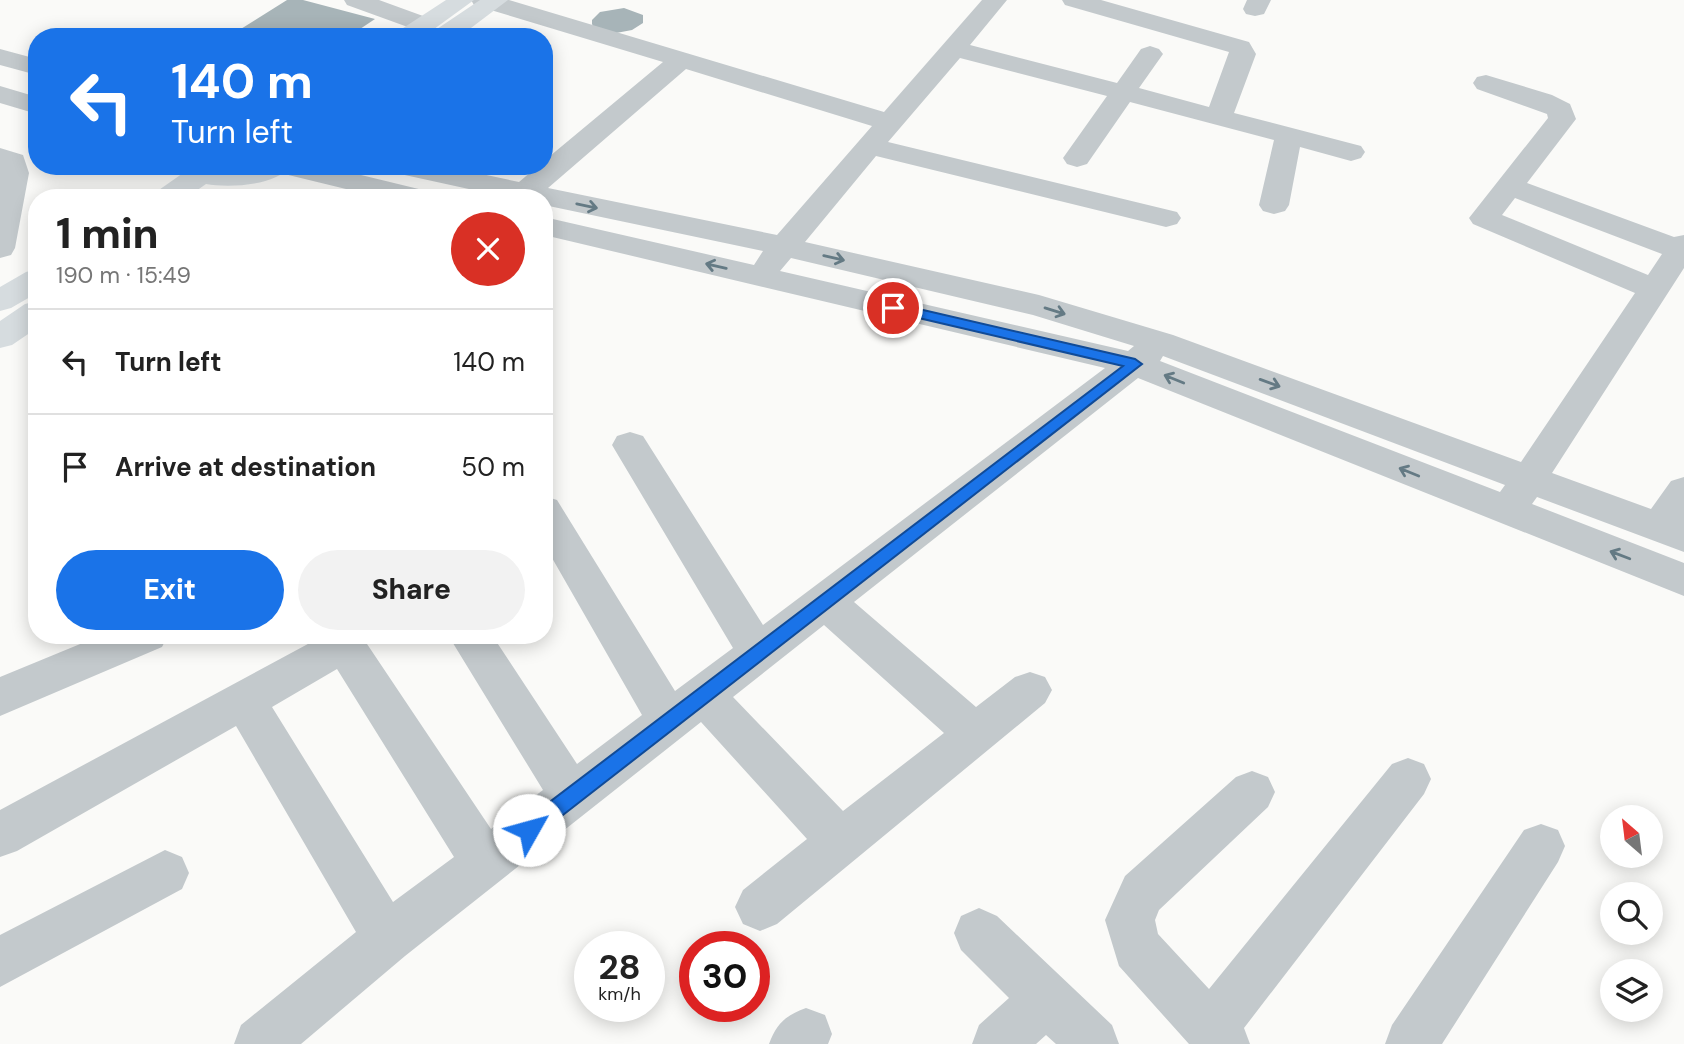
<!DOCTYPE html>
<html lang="en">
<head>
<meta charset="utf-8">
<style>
  :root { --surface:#fff; --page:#f2f2f2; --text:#222; --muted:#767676; --line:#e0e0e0; --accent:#1a73e8 }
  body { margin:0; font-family:"DM Sans",sans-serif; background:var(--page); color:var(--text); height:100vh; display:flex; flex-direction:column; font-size:26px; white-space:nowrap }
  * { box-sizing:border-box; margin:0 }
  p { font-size:23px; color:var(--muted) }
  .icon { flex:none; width:38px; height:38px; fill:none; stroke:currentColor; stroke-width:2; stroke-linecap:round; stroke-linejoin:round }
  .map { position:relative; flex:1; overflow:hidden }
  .sheet { position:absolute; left:28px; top:189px; width:525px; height:455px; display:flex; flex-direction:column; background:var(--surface); border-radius:28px; box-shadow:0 4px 18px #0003 }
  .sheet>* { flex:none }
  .banner { position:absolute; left:28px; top:28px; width:525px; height:147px; border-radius:28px; box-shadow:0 4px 18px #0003; background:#1a73e8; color:#fff; overflow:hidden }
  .needle { width:46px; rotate:332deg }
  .fabs { position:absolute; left:1600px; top:805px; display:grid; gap:14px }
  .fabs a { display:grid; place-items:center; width:63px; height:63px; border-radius:50%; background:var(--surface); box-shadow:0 4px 18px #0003; font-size:35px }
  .speed { position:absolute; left:574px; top:931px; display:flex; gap:14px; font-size:35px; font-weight:700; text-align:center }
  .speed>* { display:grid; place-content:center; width:91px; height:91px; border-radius:50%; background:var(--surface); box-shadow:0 4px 18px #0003; line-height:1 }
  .speed small { font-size:18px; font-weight:400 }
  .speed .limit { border:10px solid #d22; background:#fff; color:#111 }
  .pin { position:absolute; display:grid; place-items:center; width:60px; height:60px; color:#fff; margin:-30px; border:4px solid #fff; border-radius:50%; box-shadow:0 2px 7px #0007 }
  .me { position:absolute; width:77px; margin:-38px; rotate:52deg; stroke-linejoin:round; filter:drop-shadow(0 0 5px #0008) }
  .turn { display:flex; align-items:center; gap:24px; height:147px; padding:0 28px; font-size:32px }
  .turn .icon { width:91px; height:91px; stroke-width:2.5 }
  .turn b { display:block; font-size:49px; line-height:60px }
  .round { display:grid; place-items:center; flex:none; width:74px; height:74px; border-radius:37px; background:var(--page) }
  .overview { display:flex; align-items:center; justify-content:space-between; height:119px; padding:0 28px }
  h1 { font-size:42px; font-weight:800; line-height:52px }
  .cta { display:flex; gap:14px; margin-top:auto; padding:14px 28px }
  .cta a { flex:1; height:80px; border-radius:42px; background:var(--accent); color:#fff; font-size:28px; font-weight:800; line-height:80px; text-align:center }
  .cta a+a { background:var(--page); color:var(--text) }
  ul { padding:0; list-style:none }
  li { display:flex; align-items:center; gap:21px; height:105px; padding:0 28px; border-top:2px solid var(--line) }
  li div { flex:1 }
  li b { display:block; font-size:26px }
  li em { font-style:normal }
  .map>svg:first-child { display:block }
</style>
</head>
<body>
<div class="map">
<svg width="1684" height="1044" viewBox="0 0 1684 1044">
  <rect width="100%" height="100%" fill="#fafaf8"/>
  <path fill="#a7b4b8" d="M 287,0 L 303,0 L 375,19 L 348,37 L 228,37 Z
    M 624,8 L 643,15 L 643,23 L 632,30 L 616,33 L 594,28 L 592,24 L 592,20 L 600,12 Z"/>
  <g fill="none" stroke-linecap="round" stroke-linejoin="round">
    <path fill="#c3c9cc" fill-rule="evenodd" d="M 344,0 L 379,0 L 434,20 L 437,25 L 434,30 L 425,32 L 416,30 L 347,5 Z
      M 471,0 L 509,0 L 884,112 L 982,0 L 1007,0 L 970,45 L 1117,83 L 1141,49 L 1150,46 L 1159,49 L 1163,54 L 1139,88 L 1209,107 L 1229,52 L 1065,5 L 1062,0 L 1101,0 L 1249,42 L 1256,54 L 1234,113 L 1361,146 L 1365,152 L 1361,158 L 1351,161 L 1300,147 L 1289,205 L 1285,211 L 1274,214 L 1263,211 L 1259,205 L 1274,140 L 1130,102 L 1087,164 L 1077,167 L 1067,164 L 1063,158 L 1107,96 L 960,58 L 888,142 L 1177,212 L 1181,218 L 1177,224 L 1166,227 L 876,156 L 805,242 L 1039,295 L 1173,335 L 1521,462 L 1635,293 L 1473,224 L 1469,218 L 1548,118 L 1547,114 L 1477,89 L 1473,83 L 1477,77 L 1486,75 L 1552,95 L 1570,104 L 1576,119 L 1527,183 L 1674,237 L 1684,235 L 1684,268 L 1552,473 L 1651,509 L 1671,481 L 1684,477 L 1684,552 L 1537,497 L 1532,504 L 1684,563 L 1684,596 L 1138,378 L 854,602 L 976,707 L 1015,677 L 1030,672 L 1045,677 L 1052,690 L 1045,703 L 777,924 L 760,931 L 743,924 L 735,907 L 743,890 L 807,839 L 701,722 L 405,956 L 301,1044 L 234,1044 L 241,1025 L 356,932 L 236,726 L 17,851 L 0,857 L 0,810 L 319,638 L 317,635 L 361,635 L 491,829 L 543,790 L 448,635 L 492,635 L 577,764 L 642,715 L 544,544 L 544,496 L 557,500 L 675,691 L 733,648 L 612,445 L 617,436 L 630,432 L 643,436 L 763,625 L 1105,368 L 544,235 L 544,217 L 754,265 L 763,251 L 544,205 L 544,198 L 510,198 L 391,172 L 387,166 L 444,166 L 519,182 L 538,166 L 544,166 L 544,161 L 663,62 L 474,5 ZM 686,69 L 872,126 L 777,235 L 548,188 ZM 1515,198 L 1662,254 L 1648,275 L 1502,215 ZM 791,258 L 1033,315 L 1134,346 L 1128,351 L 780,271 ZM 1163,356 L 1505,485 L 1500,492 L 1160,361 ZM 824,625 L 944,733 L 843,811 L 733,697 ZM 337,669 L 454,857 L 393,902 L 272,707 Z
      M 1247,0 L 1271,0 L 1264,14 L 1255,16 L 1246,14 L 1243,9 Z
      M 0,49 L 37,59 L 37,75 L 0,65 Z
      M 0,86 L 37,97 L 37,114 L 0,103 Z
      M 0,148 L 23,155 L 29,173 L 15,248 L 11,255 L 0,258 Z
      M 272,166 L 324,166 L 431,192 L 436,198 L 383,198 L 276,172 Z
      M 102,635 L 168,635 L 162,647 L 0,716 L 0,677 Z
      M 1408,758 L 1424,764 L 1431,779 L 1424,794 L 1244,1028 L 1250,1044 L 1189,1044 L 1119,966 L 1105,920 L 1125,876 L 1236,777 L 1252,771 L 1268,777 L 1275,792 L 1268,807 L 1159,910 L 1155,920 L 1158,934 L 1209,989 L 1392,764 Z
      M 1541,824 L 1558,830 L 1565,846 L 1558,862 L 1442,1044 L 1385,1044 L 1392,1025 L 1524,830 Z
      M 165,850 L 182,857 L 189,873 L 182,889 L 0,987 L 0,935 Z
      M 979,908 L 997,916 L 1112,1025 L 1119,1044 L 1056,1044 L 1046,1035 L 1036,1044 L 972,1044 L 979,1025 L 1009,998 L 961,950 L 954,933 L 961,916 Z
      M 806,1008 L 825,1015 L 832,1034 L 828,1044 L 769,1044 C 777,1023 785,1016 806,1008 Z"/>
    <path fill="#d6dcdf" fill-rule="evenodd" d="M 446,0 L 474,0 L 423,37 L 394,37 L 397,32 Z
      M 480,0 L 508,0 L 459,37 L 435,37 L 433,34 L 437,29 Z
      M 184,166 L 230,169 L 290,166 C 277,186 228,188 206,184 L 186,198 L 151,198 L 156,192 L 186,171 Z
      M 37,269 L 37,293 L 11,308 L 0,311 L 0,287 L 26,272 Z
      M 37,301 L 37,328 L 12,345 L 0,348 L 0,321 L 25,304 Z"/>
  </g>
  <defs><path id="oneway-shaft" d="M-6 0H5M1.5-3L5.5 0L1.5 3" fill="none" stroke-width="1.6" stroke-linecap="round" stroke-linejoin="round" transform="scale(1.75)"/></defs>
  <g stroke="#647a84">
    <use href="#oneway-shaft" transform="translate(587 206) rotate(12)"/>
    <use href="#oneway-shaft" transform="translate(834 258) rotate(13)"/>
    <use href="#oneway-shaft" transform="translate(716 266) rotate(-167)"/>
    <use href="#oneway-shaft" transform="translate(1055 311) rotate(17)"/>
    <use href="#oneway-shaft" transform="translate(1174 379) rotate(-158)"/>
    <use href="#oneway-shaft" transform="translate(1270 383) rotate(20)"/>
    <use href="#oneway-shaft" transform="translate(1409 472) rotate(-158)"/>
    <use href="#oneway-shaft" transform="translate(1620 555) rotate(-159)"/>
  </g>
  <path fill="#1a73e8" stroke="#114b97" stroke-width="2" d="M 893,303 L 1135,359 L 1142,364 L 536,836 L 529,839 L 522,836 L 519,830 L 522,823 L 1123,366 L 889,311 L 887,308 Z"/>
</svg>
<div class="fabs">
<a><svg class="needle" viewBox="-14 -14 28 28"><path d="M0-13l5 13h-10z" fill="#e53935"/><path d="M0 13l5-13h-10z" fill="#767676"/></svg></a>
<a><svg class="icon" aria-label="search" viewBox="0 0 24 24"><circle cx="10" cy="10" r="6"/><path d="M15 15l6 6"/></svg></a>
<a><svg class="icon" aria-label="layers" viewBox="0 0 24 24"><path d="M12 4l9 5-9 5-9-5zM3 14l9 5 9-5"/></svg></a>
</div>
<div class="speed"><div>28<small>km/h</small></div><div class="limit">30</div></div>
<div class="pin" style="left:893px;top:308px;background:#d93025"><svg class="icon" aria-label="arrive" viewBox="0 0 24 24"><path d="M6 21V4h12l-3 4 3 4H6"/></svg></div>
<svg class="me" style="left:529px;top:830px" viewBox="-20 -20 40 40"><circle r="19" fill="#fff"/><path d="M0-13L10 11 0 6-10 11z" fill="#1a73e8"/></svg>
<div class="banner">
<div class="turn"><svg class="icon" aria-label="left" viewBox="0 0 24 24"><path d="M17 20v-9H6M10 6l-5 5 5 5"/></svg><div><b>140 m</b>Turn left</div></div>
</div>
<section class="sheet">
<div class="overview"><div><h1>1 min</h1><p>190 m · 15:49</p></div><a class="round" style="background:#d93025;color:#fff"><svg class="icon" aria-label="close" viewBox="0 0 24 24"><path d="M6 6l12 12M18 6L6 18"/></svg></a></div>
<ul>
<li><svg class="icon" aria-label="left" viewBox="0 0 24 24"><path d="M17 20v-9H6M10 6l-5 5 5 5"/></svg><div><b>Turn left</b></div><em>140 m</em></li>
<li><svg class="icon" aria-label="arrive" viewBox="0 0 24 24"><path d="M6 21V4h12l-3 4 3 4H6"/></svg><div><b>Arrive at destination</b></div><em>50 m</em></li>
</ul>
<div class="cta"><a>Exit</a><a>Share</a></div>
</section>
</div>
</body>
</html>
